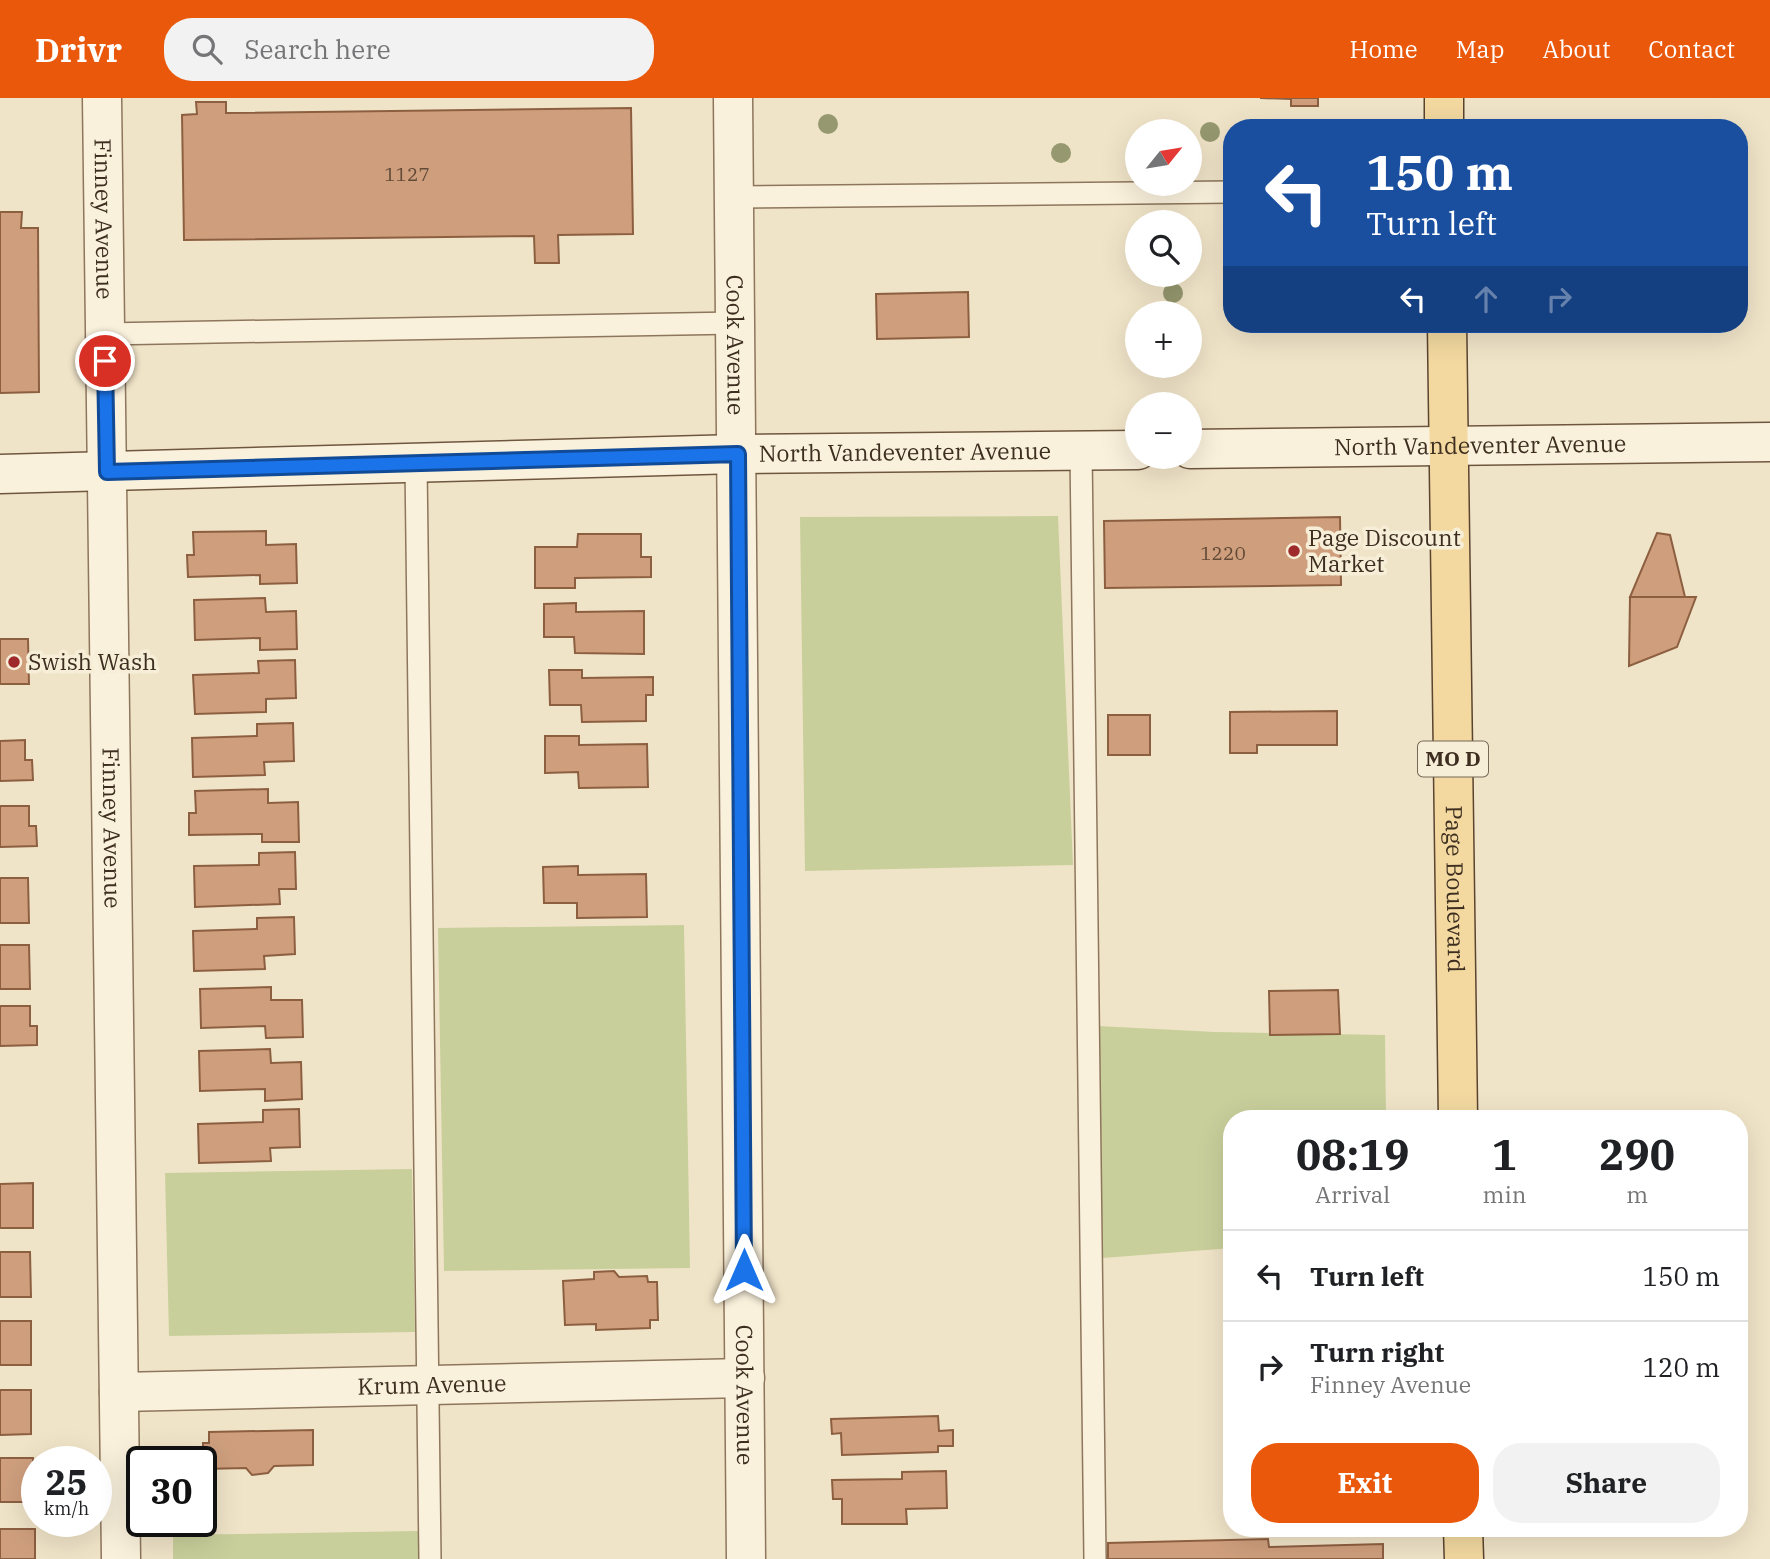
<!DOCTYPE html>
<html lang="en">
<head>
<meta charset="utf-8">
<style>
  :root { --surface:#fff; --page:#f2f2f2; --text:#202124; --muted:#757577; --line:#e0e0e0; --accent:#ea580c }
  body { margin:0; font-family:"IBM Plex Serif",serif; background:var(--page); color:var(--text); height:100vh; display:flex; flex-direction:column; font-size:26px; white-space:nowrap }
  * { box-sizing:border-box; margin:0 }
  p { font-size:23px; color:var(--muted) }
  .icon { flex:none; width:38px; height:38px; fill:none; stroke:currentColor; stroke-width:2; stroke-linecap:round; stroke-linejoin:round }
  .map { position:relative; flex:1; overflow:hidden }
  .details { position:absolute; left:1223px; top:1012px; width:525px; height:427px; display:flex; flex-direction:column; background:var(--surface); border-radius:28px; box-shadow:0 7px 28px #0002 }
  .details>* { flex:none }
  .banner { position:absolute; left:1223px; top:21px; width:525px; height:214px; border-radius:28px; box-shadow:0 7px 28px #0002; background:#1a4fa0; color:#fff; overflow:hidden }
  .needle { width:46px; rotate:60deg }
  .tools { position:absolute; left:1125px; top:21px; display:grid; gap:14px }
  .tools a { display:grid; place-items:center; width:77px; height:77px; border-radius:50%; background:var(--surface); box-shadow:0 7px 28px #0002; font-size:35px }
  .speed { position:absolute; left:21px; top:1348px; display:flex; gap:14px; font-size:35px; font-weight:700; text-align:center }
  .speed>* { display:grid; place-content:center; width:91px; height:91px; border-radius:50%; background:var(--surface); box-shadow:0 7px 28px #0002; line-height:1 }
  .speed small { font-size:18px; font-weight:400 }
  .speed .limit { border:4px solid #111; border-radius:10px; background:#fff; color:#111 }
  .pin { position:absolute; display:grid; place-items:center; width:60px; height:60px; color:#fff; margin:-30px; border:4px solid #fff; border-radius:50%; box-shadow:0 2px 7px #0007 }
  .me { position:absolute; width:77px; margin:-38px; rotate:0deg; stroke-linejoin:round; filter:drop-shadow(0 0 5px #0008) }
  .turn { display:flex; align-items:center; gap:24px; height:147px; padding:0 28px; font-size:32px }
  .turn .icon { width:91px; height:91px; stroke-width:2.5 }
  .turn b { display:block; font-size:49px; line-height:60px }
  .lanes { display:flex; align-items:center; height:66px; padding:0 28px; background:#0003; justify-content:center; gap:35px; direction:ltr }
  .lanes .off { opacity:.35 }
  .eta { display:flex; justify-content:space-evenly; align-items:center; height:119px; text-align:center }
  .eta b { font-size:42px; font-weight:800; line-height:49px }
  .primary-button { display:flex; gap:14px; margin-top:auto; padding:14px 28px }
  .primary-button a { flex:1; height:80px; border-radius:28px; background:var(--accent); color:#fff; font-size:28px; font-weight:800; line-height:80px; text-align:center }
  .primary-button a+a { background:var(--page); color:var(--text) }
  ul { padding:0; list-style:none }
  li { display:flex; align-items:center; gap:21px; height:91px; padding:0 28px; border-top:2px solid var(--line) }
  li div { flex:1 }
  li b { display:block; font-size:26px }
  li em { font-style:normal }
  header { display:flex; align-items:center; gap:42px; box-sizing:border-box; height:98px; padding:0 35px; background:var(--accent); color:#fff }
  header strong { font-size:33px }
  nav { display:flex; gap:38px; margin-inline-start:auto; font-size:24px }
  .search { width:490px; height:63px; background:var(--page); display:flex; align-items:center; gap:18px; box-sizing:border-box; padding:0 24px; border-radius:28px; color:var(--muted); font-size:26px }
  .map>svg:first-child { display:block }
</style>
</head>
<body>
<header>
<strong>Drivr</strong>
<div class="search"><svg class="icon" aria-label="search" viewBox="0 0 24 24"><circle cx="10" cy="10" r="6"/><path d="M15 15l6 6"/></svg>Search here</div>
<nav><a>Home</a><a>Map</a><a>About</a><a>Contact</a></nav>
</header>
<div class="map">
<svg width="1770" height="1461" viewBox="0 0 1770 1461">
  <rect width="100%" height="100%" fill="#f0e4c8"/>
  <path fill="#c9cf9b" d="M 1058,418 L 1073,767 L 805,773 L 800,419 Z
    M 684,827 L 690,1170 L 444,1173 L 438,830 Z
    M 1098,928 L 1215,934 L 1385,937 L 1386,1020 L 1232,1020 L 1232,1150 L 1103,1160 Z
    M 412,1071 L 415,1234 L 169,1238 L 165,1075 Z
    M 418,1433 L 418,1461 L 173,1461 L 173,1437 Z"/>
  <path fill="#cf9f7d" stroke="#8d5f41" stroke-width="2" d="M 1260,0 L 1318,0 L 1318,8 L 1291,8 L 1291,1 Z
    M 196,4 L 226,4 L 226,15 L 631,10 L 633,136 L 558,137 L 559,165 L 535,165 L 534,138 L 184,142 L 182,17 L 197,16 Z
    M 0,114 L 22,114 L 21,130 L 38,130 L 39,294 L 0,295 Z
    M 968,194 L 969,239 L 877,241 L 876,196 Z
    M 1340,419 L 1341,487 L 1105,490 L 1104,423 Z
    M 266,433 L 266,447 L 296,446 L 297,485 L 260,486 L 260,477 L 188,479 L 187,457 L 194,457 L 193,434 Z
    M 1657,435 L 1670,437 L 1685,499 L 1630,499 Z
    M 578,436 L 641,436 L 641,459 L 651,459 L 651,479 L 575,480 L 575,490 L 535,490 L 535,449 L 577,449 Z
    M 1630,499 L 1696,499 L 1677,549 L 1629,568 Z
    M 265,500 L 266,514 L 296,513 L 297,551 L 260,552 L 260,540 L 195,542 L 194,502 Z
    M 576,505 L 576,514 L 644,513 L 644,556 L 575,555 L 574,539 L 544,539 L 544,506 Z
    M 0,541 L 28,541 L 29,586 L 0,586 Z
    M 295,562 L 296,600 L 266,601 L 266,614 L 195,616 L 193,577 L 259,575 L 258,563 Z
    M 549,572 L 582,572 L 582,580 L 653,579 L 653,597 L 646,597 L 646,623 L 582,624 L 581,607 L 550,607 Z
    M 1337,613 L 1337,647 L 1257,647 L 1257,655 L 1230,655 L 1230,614 Z
    M 1108,617 L 1150,617 L 1150,657 L 1108,657 Z
    M 293,625 L 294,663 L 264,664 L 265,677 L 193,679 L 192,640 L 257,638 L 257,626 Z
    M 545,638 L 579,638 L 579,647 L 647,646 L 648,689 L 579,690 L 578,674 L 545,675 Z
    M 25,642 L 25,662 L 32,662 L 33,682 L 0,683 L 0,643 Z
    M 268,691 L 268,705 L 298,704 L 299,744 L 262,744 L 262,736 L 189,737 L 189,715 L 196,715 L 195,693 Z
    M 0,708 L 29,708 L 29,728 L 36,728 L 37,748 L 0,749 Z
    M 295,754 L 296,791 L 279,791 L 280,806 L 195,809 L 194,768 L 259,767 L 259,755 Z
    M 578,768 L 578,777 L 646,776 L 647,819 L 577,820 L 577,805 L 544,805 L 543,769 Z
    M 0,780 L 28,780 L 29,825 L 0,825 Z
    M 294,819 L 295,856 L 264,858 L 265,871 L 194,873 L 193,833 L 257,831 L 257,820 Z
    M 0,847 L 29,847 L 30,891 L 0,891 Z
    M 271,889 L 271,902 L 302,902 L 303,939 L 266,940 L 265,928 L 201,930 L 200,891 Z
    M 1338,892 L 1340,936 L 1270,937 L 1269,893 Z
    M 0,908 L 30,908 L 30,928 L 37,928 L 37,947 L 0,948 Z
    M 270,951 L 271,965 L 301,964 L 302,1001 L 265,1003 L 265,991 L 200,993 L 199,953 Z
    M 299,1011 L 300,1049 L 270,1050 L 271,1063 L 199,1065 L 198,1026 L 263,1024 L 263,1012 Z
    M 33,1085 L 33,1130 L 0,1130 L 0,1086 Z
    M 0,1154 L 30,1154 L 31,1199 L 0,1199 Z
    M 614,1173 L 619,1179 L 647,1178 L 648,1184 L 657,1184 L 658,1222 L 650,1222 L 650,1230 L 596,1232 L 596,1226 L 565,1227 L 563,1183 L 594,1181 L 594,1174 Z
    M 0,1223 L 31,1223 L 31,1267 L 0,1267 Z
    M 0,1292 L 31,1292 L 31,1336 L 0,1337 Z
    M 938,1318 L 939,1333 L 953,1332 L 953,1348 L 938,1348 L 938,1354 L 842,1357 L 841,1335 L 832,1336 L 831,1321 Z
    M 313,1332 L 313,1367 L 274,1368 L 268,1375 L 252,1377 L 246,1370 L 203,1371 L 203,1345 L 209,1345 L 209,1334 Z
    M 0,1360 L 33,1360 L 33,1404 L 0,1404 Z
    M 946,1373 L 947,1410 L 906,1411 L 907,1426 L 842,1426 L 842,1401 L 833,1401 L 832,1382 L 902,1381 L 902,1374 Z
    M 0,1431 L 35,1431 L 35,1461 L 0,1461 Z
    M 1268,1441 L 1269,1449 L 1383,1446 L 1383,1461 L 1108,1461 L 1108,1445 Z"/>
  <g fill="none" stroke-linecap="round" stroke-linejoin="round">
    <defs>
      <path id="lane" d="M 734,99 L 1232,94
        M 105,236 L 736,225
        M 1081,353 L 1095,1461
        M 416,366 L 430,1461"/>
      <g id="street">
        <path id="s1" d="M 102,0 L 121,1461"/>
        <path id="s2" d="M 733,0 L 746,1461"/>
        <path id="s3" d="M 119,1294 L 745,1280"/>
      </g>
      <g id="secondary">
        <path id="s4" d="M 1190,351 L 1770,344"/>
        <path id="s5" d="M 0,376 L 738,356 L 1138,352"/>
      </g>
      <g id="primary">
        <path d="M 1444,0 L 1444,30"/>
        <path id="s6" d="M 1447,226 L 1458,1020"/>
        <path d="M 1463,1430 L 1464,1461"/>
      </g>
    </defs>
    <use href="#lane" stroke="#8d765c" stroke-width="24"/>
    <use href="#street" stroke="#8d765c" stroke-width="41"/>
    <use href="#secondary" stroke="#6f573f" stroke-width="41"/>
    <use href="#primary" stroke="#5b4430" stroke-width="41"/>
    <use href="#lane" stroke="#faf1dc" stroke-width="21"/>
    <use href="#street" stroke="#faf1dc" stroke-width="38"/>
    <use href="#secondary" stroke="#faf1dc" stroke-width="38"/>
    <use href="#primary" stroke="#f3d9a0" stroke-width="38"/>
  </g>
  <g fill="#96986f">
    <circle cx="828" cy="26" r="10"/>
    <circle cx="1210" cy="34" r="10"/>
    <circle cx="1061" cy="55" r="10"/>
    <circle cx="1173" cy="195" r="10"/>
  </g>
  <g fill="none" stroke-linecap="round" stroke-linejoin="round">
    <defs>
      <path id="route" d="M 105,263 L 107,374 L 738,356 L 744,1172"/>
    </defs>
    <use href="#route" stroke="#114b97" stroke-width="18"/>
    <use href="#route" stroke="#1a73e8" stroke-width="12"/>
  </g>
  <g fill="#9e2a2b" stroke="#f7eed8" stroke-width="2.5">
    <circle cx="1294" cy="453" r="7"/>
    <circle cx="14" cy="564" r="7"/>
  </g>
  <g text-anchor="middle" stroke-width="7" stroke-linejoin="round" paint-order="stroke">
    <g font-size="19" fill="#624a37">
      <text x="407" y="83">1127</text>
      <text x="1223" y="462">1220</text>
    </g>
    <rect fill="#f7eed8" stroke="#756857" stroke-width="2" x="1418" y="643.5" width="70" height="35" rx="5"/>
    <g font-size="21" font-weight="bold" fill="#3d2e20">
      <text x="1453" y="668">MO D</text>
    </g>
    <g font-size="23" fill="#3d2e20" stroke="#f7eed8">
      <text dy="8" stroke="none"><textPath href="#s1" startOffset="121">Finney Avenue</textPath></text>
      <text dy="8" stroke="none"><textPath href="#s2" startOffset="247">Cook Avenue</textPath></text>
      <text dy="8" stroke="none"><textPath href="#s4" startOffset="290">North Vandeventer Avenue</textPath></text>
      <text dy="8" stroke="none"><textPath href="#s5" startOffset="905">North Vandeventer Avenue</textPath></text>
      <text dy="8" stroke="none"><textPath href="#s1" startOffset="730">Finney Avenue</textPath></text>
      <text dy="8" stroke="none"><textPath href="#s6" startOffset="565">Page Boulevard</textPath></text>
      <text dy="8" stroke="none"><textPath href="#s3" startOffset="313">Krum Avenue</textPath></text>
      <text dy="8" stroke="none"><textPath href="#s2" startOffset="1297">Cook Avenue</textPath></text>
    </g>
    <g font-size="23" fill="#3d2e20" stroke="#f7eed8" text-anchor="start">
      <text x="1308" y="448">Page Discount<tspan x="1308" dy="26">Market</tspan></text>
      <text x="28" y="572">Swish Wash</text>
    </g>
  </g>
</svg>
<div class="tools">
<a><svg class="needle" viewBox="-14 -14 28 28"><path d="M0-13l5 13h-10z" fill="#e53935"/><path d="M0 13l5-13h-10z" fill="#757577"/></svg></a>
<a><svg class="icon" aria-label="search" viewBox="0 0 24 24"><circle cx="10" cy="10" r="6"/><path d="M15 15l6 6"/></svg></a>
<a>+</a>
<a>−</a>
</div>
<div class="speed"><div>25<small>km/h</small></div><div class="limit">30</div></div>
<div class="pin" style="left:105px;top:263px;background:#d93025"><svg class="icon" aria-label="arrive" viewBox="0 0 24 24"><path d="M6 21V4h12l-3 4 3 4H6"/></svg></div>
<svg class="me" style="left:744px;top:1172px" viewBox="-20 -20 40 40"><path d="M0-17L14 15 0 8-14 15z" fill="#1a73e8" stroke="#fff" stroke-width="4"/></svg>
<div class="banner">
<div class="turn"><svg class="icon" aria-label="left" viewBox="0 0 24 24"><path d="M17 20v-9H6M10 6l-5 5 5 5"/></svg><div><b>150 m</b>Turn left</div></div>
<div class="lanes"><svg class="icon" aria-label="left" viewBox="0 0 24 24"><path d="M17 20v-9H6M10 6l-5 5 5 5"/></svg><svg class="icon off" aria-label="ahead" viewBox="0 0 24 24"><path d="M12 20V5M6 11l6-6 6 6"/></svg><svg class="icon off" aria-label="right" viewBox="0 0 24 24"><path d="M7 20v-9h11M14 6l5 5-5 5"/></svg></div>
</div>
<section class="details">
<div class="eta">
<div><b>08:19</b><p>Arrival</p></div>
<div><b>1</b><p>min</p></div>
<div><b>290</b><p>m</p></div>
</div>
<ul>
<li><svg class="icon" aria-label="left" viewBox="0 0 24 24"><path d="M17 20v-9H6M10 6l-5 5 5 5"/></svg><div><b>Turn left</b></div><em>150 m</em></li>
<li><svg class="icon" aria-label="right" viewBox="0 0 24 24"><path d="M7 20v-9h11M14 6l5 5-5 5"/></svg><div><b>Turn right</b><p>Finney Avenue</p></div><em>120 m</em></li>
</ul>
<div class="primary-button"><a>Exit</a><a>Share</a></div>
</section>
</div>
</body>
</html>
